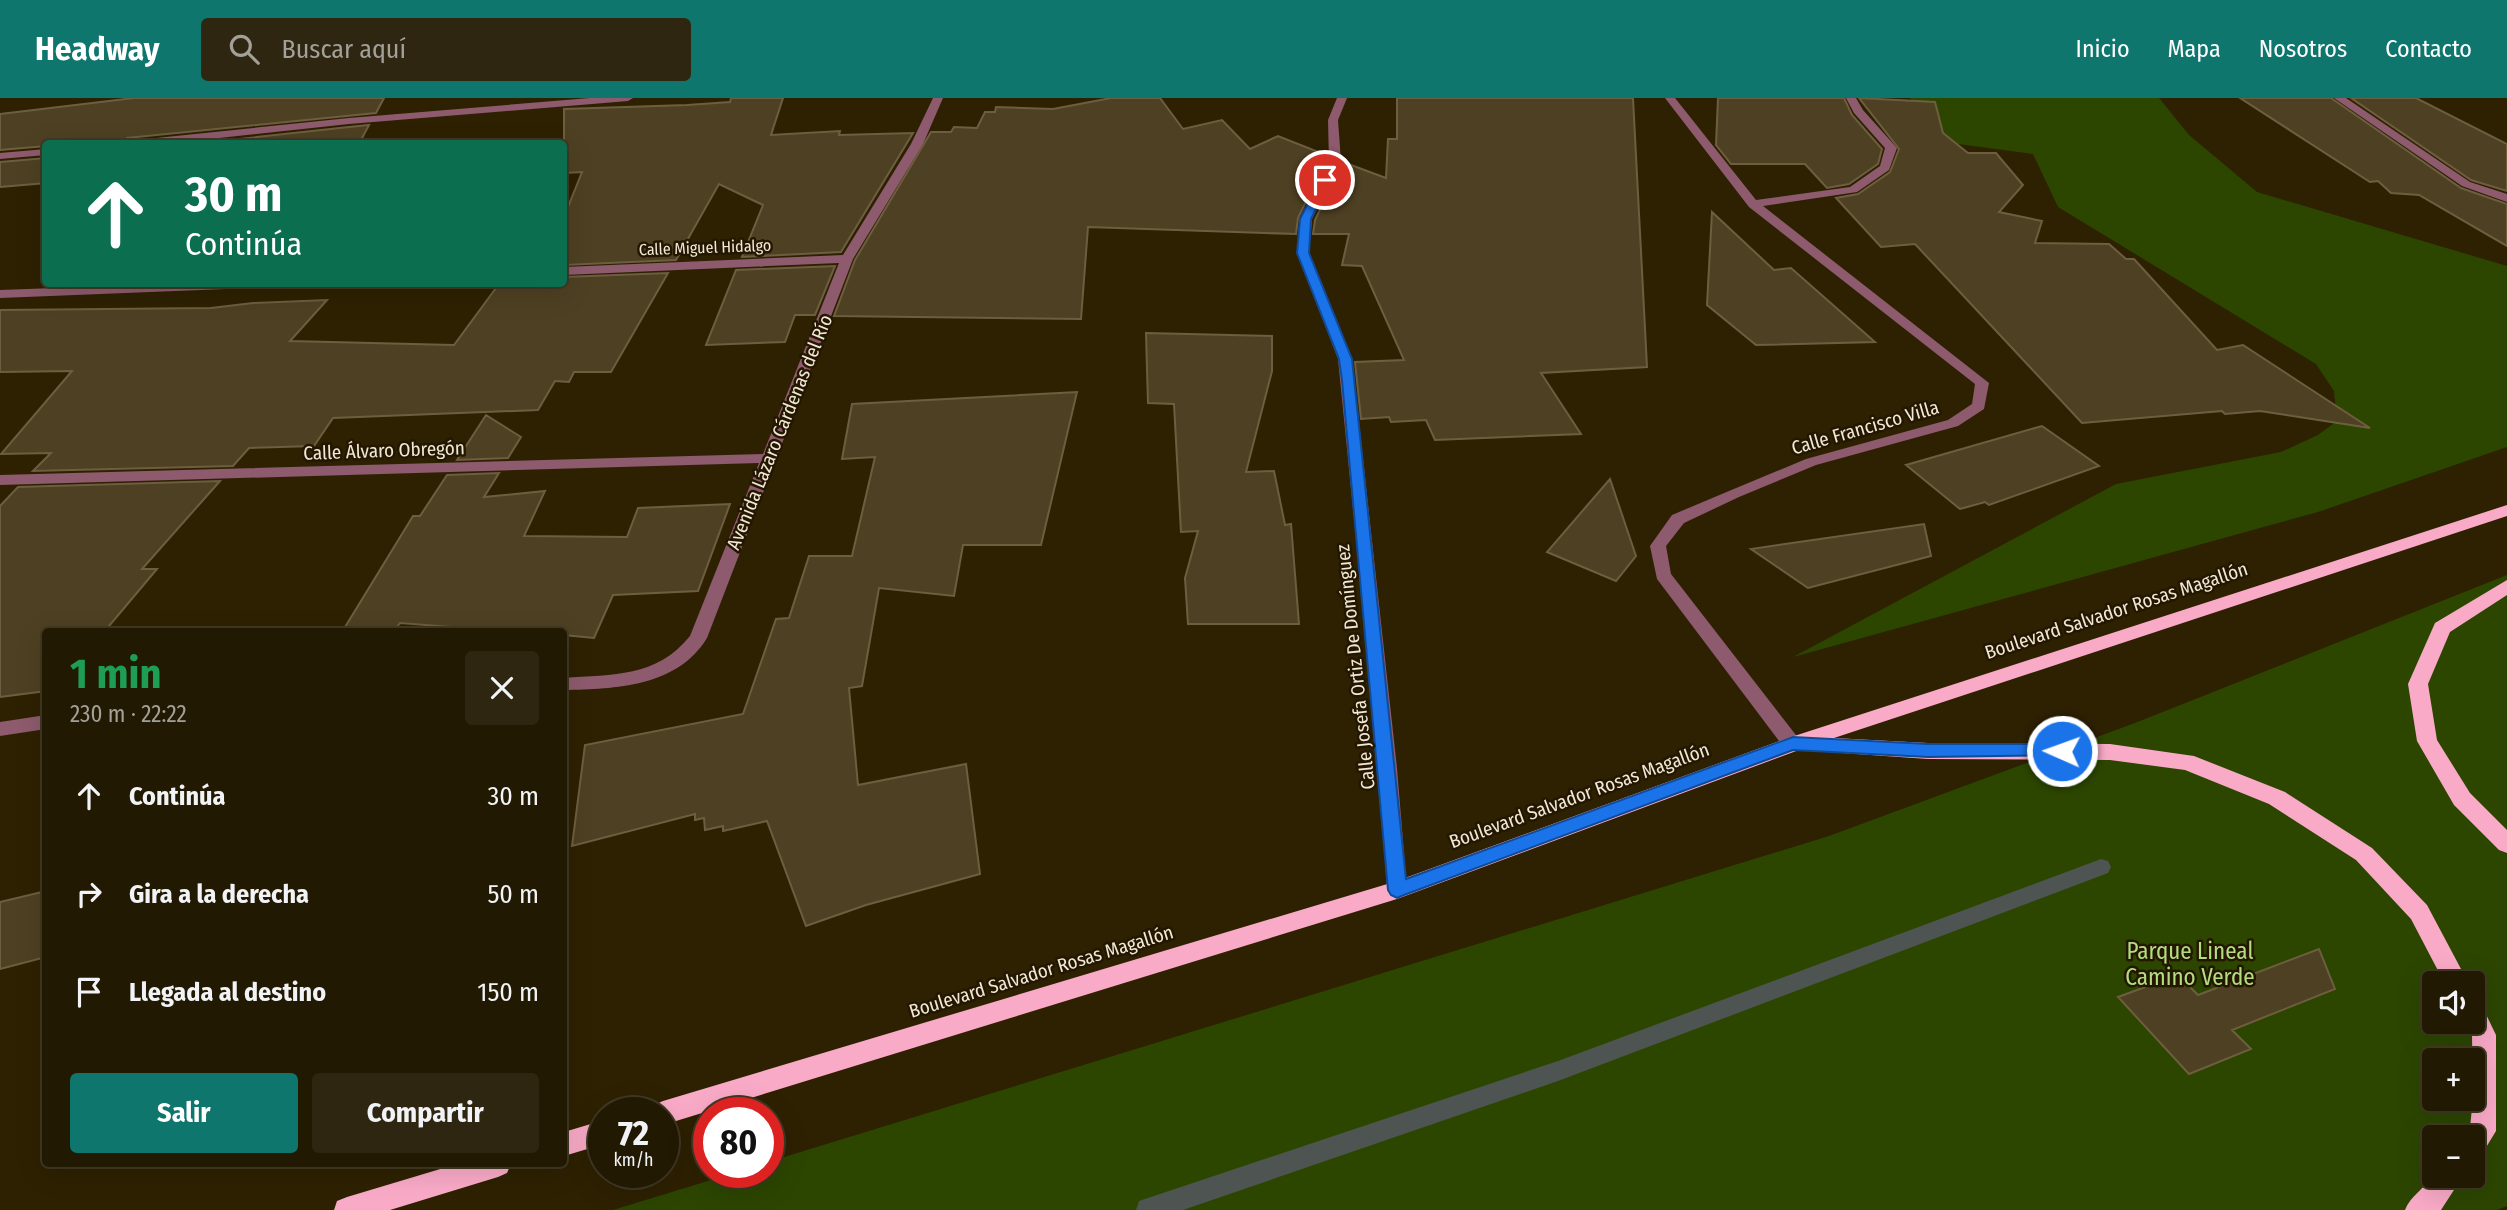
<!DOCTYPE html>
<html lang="es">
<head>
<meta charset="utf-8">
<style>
  :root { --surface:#221902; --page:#2e2611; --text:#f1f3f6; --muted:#a2a099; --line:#3f3824; --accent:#0f766e }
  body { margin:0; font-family:"Fira Sans Condensed",sans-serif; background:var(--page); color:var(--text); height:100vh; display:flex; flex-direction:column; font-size:26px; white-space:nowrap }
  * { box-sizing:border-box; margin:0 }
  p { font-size:23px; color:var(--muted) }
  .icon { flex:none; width:38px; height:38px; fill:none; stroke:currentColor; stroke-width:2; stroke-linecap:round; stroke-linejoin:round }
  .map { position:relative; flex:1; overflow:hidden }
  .drawer { position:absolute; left:42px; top:530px; width:525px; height:539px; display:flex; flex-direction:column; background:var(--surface); border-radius:7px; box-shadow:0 7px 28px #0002,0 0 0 2px var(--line) }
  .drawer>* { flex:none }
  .banner { position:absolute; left:42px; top:42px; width:525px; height:147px; border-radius:7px; box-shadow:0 7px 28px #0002,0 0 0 2px var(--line); background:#0b6e4f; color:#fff; overflow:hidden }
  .buttons { position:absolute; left:2422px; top:873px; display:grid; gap:14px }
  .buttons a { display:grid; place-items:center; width:63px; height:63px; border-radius:7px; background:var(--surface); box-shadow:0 7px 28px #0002,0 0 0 2px var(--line); font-size:35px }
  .speed { position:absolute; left:588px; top:999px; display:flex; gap:14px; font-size:35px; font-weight:700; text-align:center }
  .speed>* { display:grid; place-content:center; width:91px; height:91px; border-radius:50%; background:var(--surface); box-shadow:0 7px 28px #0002,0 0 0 2px var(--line); line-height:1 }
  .speed small { font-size:18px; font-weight:400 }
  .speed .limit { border:10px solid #d22; background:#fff; color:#111 }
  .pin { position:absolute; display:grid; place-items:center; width:60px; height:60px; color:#fff; margin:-30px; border:4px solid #fff; border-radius:50%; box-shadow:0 2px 7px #0007 }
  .me { position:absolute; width:77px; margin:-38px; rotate:272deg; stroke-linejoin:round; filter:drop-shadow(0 0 5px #0008) }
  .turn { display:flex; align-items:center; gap:24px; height:147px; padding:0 28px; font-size:32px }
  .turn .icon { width:91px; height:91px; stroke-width:2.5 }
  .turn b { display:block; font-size:49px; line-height:60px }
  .round { display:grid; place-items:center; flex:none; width:74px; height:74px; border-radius:7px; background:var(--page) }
  .head { display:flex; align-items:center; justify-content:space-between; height:119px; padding:0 28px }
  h1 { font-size:42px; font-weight:700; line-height:52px; color:#1e9e55 }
  .cta { display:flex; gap:14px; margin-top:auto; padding:14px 28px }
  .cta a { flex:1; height:80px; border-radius:7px; background:var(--accent); color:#fff; font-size:28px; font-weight:700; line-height:80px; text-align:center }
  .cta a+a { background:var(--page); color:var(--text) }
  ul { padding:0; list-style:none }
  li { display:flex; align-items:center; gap:21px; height:98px; padding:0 28px }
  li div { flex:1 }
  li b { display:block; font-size:26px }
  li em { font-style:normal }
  header { display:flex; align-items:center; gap:42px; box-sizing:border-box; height:98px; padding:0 35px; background:var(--accent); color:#fff }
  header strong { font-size:33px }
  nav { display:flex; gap:38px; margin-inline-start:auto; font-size:24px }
  .search { width:490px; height:63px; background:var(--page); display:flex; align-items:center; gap:18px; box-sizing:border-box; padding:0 24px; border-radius:7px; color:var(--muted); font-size:26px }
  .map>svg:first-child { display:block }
</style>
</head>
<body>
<header>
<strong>Headway</strong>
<div class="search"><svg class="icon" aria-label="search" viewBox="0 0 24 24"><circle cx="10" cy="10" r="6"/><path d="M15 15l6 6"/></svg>Buscar aquí</div>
<nav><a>Inicio</a><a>Mapa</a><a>Nosotros</a><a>Contacto</a></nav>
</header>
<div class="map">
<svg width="2507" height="1112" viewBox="0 0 2507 1112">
  <rect width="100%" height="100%" fill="#2e2102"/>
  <path fill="#2c4600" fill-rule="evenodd" d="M 1910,0 L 2159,0 L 2189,37 L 2257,94 L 2507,168 L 2507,349 L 2318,414 L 1793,559 L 2116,386 L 2281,354 L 2318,337 L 2337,323 L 2334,293 L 2316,266 L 2058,109 L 2033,56 L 1951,45 Z
    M 2507,477 L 2507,1108 L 2497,1112 L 613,1112 L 734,1075 L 768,1074 L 768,1064 L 1829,738 L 2135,625 ZM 2434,886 L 2473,886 L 2473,924 L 2434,924 ZM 2434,962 L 2473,962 L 2473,1001 L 2434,1001 ZM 2434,1040 L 2473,1040 L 2473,1078 L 2434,1078 Z"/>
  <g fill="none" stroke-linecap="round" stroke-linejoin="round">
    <path fill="#4e5451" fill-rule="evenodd" d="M 2101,761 L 2108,763 L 2111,769 L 2108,775 L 1558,983 L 1183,1112 L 1136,1112 L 1139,1103 L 1148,1100 L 1558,963 Z"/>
  </g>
  <path fill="#4e4022" stroke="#6d5e3f" stroke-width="2" d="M 134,0 L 384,0 L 376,15 L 127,40 L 119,46 L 46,46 L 46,48 L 0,52 L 0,16 Z
    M 731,0 L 783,0 L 771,37 L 840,33 L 839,37 L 913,35 L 841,154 L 742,159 L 763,107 L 719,86 L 676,162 L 564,167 L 564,119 L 582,74 L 564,75 L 564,11 L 687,7 L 730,4 Z
    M 1111,0 L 1160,0 L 1183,31 L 1222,22 L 1250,51 L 1278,38 L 1326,57 L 1326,62 L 1298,120 L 1296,136 L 1088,129 L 1081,221 L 834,218 L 855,162 L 931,34 L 951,34 L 954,29 L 977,30 L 985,14 L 995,14 L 996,9 L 1053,11 Z
    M 1397,0 L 1633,0 L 1647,269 L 1541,275 L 1581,336 L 1435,342 L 1426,322 L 1391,324 L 1389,319 L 1361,321 L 1355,264 L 1404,262 L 1362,168 L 1342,167 L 1349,136 L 1313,136 L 1315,122 L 1343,64 L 1386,80 L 1388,41 L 1397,41 Z
    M 1718,0 L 1844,0 L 1852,17 L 1882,51 L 1878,66 L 1849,86 L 1827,90 L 1805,66 L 1731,66 L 1716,47 Z
    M 1859,0 L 1935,4 L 1943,35 L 1968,55 L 1996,55 L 2023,87 L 1999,114 L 2042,123 L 2035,145 L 2109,146 L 2126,161 L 2134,161 L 2217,252 L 2243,247 L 2370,330 L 2260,313 L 2225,316 L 2222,313 L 2082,325 L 1915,146 L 1881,149 L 1836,100 L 1858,96 L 1890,74 L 1899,51 Z
    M 2240,0 L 2331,0 L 2461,90 L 2507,106 L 2507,148 L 2419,97 L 2391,95 L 2378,83 L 2370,84 Z
    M 2351,0 L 2416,0 L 2507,46 L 2507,93 L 2471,82 Z
    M 369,27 L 360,44 L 193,46 L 349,29 Z
    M 46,60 L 46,85 L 0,89 L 0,64 Z
    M 1712,114 L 1774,172 L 1791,170 L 1875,244 L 1756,247 L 1707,207 Z
    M 835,168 L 815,217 L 795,217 L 785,244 L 706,247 L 736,172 Z
    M 668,175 L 611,274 L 574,274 L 569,284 L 555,283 L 538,312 L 333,320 L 314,348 L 249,350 L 233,368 L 33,373 L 51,355 L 1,356 L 72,273 L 0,274 L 0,212 L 211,210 L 253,205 L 327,202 L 290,243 L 454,247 L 496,190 L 526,189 L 528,186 L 564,186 L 564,179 Z
    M 1146,235 L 1272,238 L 1272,273 L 1246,374 L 1274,373 L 1285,427 L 1291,426 L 1299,526 L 1188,526 L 1185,480 L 1198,433 L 1181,434 L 1174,306 L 1148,305 Z
    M 1077,294 L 1041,447 L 963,447 L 954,498 L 879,490 L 862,588 L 849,590 L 858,687 L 966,666 L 980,776 L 866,807 L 806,828 L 767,723 L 723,733 L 723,728 L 705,732 L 704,720 L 695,722 L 695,716 L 572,748 L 585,647 L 743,616 L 776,521 L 789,520 L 809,458 L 852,458 L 875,359 L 842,361 L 852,306 Z
    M 486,317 L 521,339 L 508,360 L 457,362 Z
    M 2042,328 L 2099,368 L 1989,407 L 1985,404 L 1960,411 L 1906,367 Z
    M 499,375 L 484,399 L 545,393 L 524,438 L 627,439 L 638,410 L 730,406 L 698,493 L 613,497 L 594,540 L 564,537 L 564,534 L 515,534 L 400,525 L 393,534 L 342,534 L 413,418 L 420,418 L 447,377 Z
    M 1610,381 L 1636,458 L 1616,483 L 1547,454 Z
    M 220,383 L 142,471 L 157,471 L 104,534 L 46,534 L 46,593 L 0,599 L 0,408 L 18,389 Z
    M 1924,426 L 1931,458 L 1808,490 L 1751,451 Z
    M 46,793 L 46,859 L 0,871 L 0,804 Z
    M 2319,851 L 2335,891 L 2232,932 L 2251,951 L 2189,976 L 2118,899 L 2178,877 L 2198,897 Z"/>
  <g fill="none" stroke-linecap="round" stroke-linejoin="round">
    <path fill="#8e5a6e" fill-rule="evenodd" d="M 590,0 L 633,0 L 628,3 L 349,26 L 164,46 L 122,46 L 127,43 L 349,20 Z
      M 933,0 L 943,0 L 923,46 L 853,161 L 707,540 C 677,589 615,591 564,592 L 564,580 C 613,576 656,580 690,538 L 759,365 L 0,387 L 0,377 L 763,356 L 839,165 L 564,177 L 564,169 L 843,157 L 911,46 Z
      M 1337,0 L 1347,0 L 1338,22 L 1341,63 L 1312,121 L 1309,155 L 1352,261 L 1397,670 L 1407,792 L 1404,798 L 1397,800 L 1390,798 L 1387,792 L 1379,670 L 1338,261 L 1297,155 L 1300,121 L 1329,63 L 1328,22 Z
      M 1665,0 L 1675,0 L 1756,102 L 1850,89 L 1880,68 L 1885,50 L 1854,15 L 1846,0 L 1856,0 L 1863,12 L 1897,50 L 1889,72 L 1857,94 L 1763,108 L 1989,285 L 1984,311 L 1958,328 L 1816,367 L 1739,399 L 1684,425 L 1666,448 L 1671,476 L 1799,641 L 1801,646 L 1799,651 L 1785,651 L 1657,481 L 1650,448 L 1672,417 L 1729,393 L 1806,361 L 1948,322 L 1972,306 L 1975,286 L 1749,109 Z
      M 2334,0 L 2346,0 L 2470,84 L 2507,96 L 2507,104 L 2462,88 Z
      M 46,51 L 46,57 L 0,61 L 0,55 Z
      M 166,186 L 257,186 L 251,190 L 0,200 L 0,192 Z
      M 46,617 L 46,631 L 0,638 L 0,624 Z"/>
    <path fill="#f9aac7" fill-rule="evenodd" d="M 2507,407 L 2507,418 L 1834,640 L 1928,645 L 2110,646 L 2194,658 L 2285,694 L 2372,750 L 2427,807 L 2469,886 L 2445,886 L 2411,821 L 2356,762 L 2269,706 L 2185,672 L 2110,662 L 1928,661 L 1799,652 L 1397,801 L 663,1027 L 663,1015 L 650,1015 L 654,1007 L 663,1003 L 1394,784 L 1785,641 Z
      M 2507,482 L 2507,497 L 2450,534 L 2428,586 L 2437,642 L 2470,695 L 2507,732 L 2507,755 L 2499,752 L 2454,707 L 2417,643 L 2408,586 L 2435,525 Z
      M 2473,905 L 2482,908 L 2496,937 L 2496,1033 L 2482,1056 L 2473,1059 L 2473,1040 L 2463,1040 L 2470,1029 L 2473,1001 L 2472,938 L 2465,924 L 2473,924 Z
      M 604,1022 L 604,1046 L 564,1058 L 564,1034 Z
      M 457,1066 L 511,1066 L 507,1075 L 498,1079 L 390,1112 L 334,1112 L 337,1103 L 347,1099 Z
      M 2434,1077 L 2463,1078 L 2441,1112 L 2405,1112 C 2410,1098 2425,1090 2434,1077 Z"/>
  </g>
  <path fill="#1a73e8" stroke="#114b97" stroke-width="2" d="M 1321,80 L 1330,82 L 1311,121 L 1309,155 L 1352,261 L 1406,781 L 1793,639 L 1928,646 L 2062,646 L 2068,648 L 2070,653 L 2068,657 L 1928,659 L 1793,652 L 1404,797 L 1397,800 L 1391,797 L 1388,792 L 1342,282 L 1339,261 L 1297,155 L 1300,121 Z"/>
  <g text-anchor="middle" stroke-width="5" stroke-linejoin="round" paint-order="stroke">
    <g font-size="16" fill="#f1e8d7" stroke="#241700">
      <text transform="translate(705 149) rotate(-2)" y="6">Calle Miguel Hidalgo</text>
    </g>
    <g font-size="19" fill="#f1e8d7" stroke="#241700">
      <text transform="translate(1865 329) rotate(-16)" y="7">Calle Francisco Villa</text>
      <text transform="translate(779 334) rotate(-68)" y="7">Avenida Lázaro Cárdenas del Río</text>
      <text transform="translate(384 352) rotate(-2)" y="7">Calle Álvaro Obregón</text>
      <text transform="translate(2116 512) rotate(-18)" y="7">Boulevard Salvador Rosas Magallón</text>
      <text transform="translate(1355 569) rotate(-96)" y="7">Calle Josefa Ortiz De Domínguez</text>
      <text transform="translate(1579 697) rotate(-20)" y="7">Boulevard Salvador Rosas Magallón</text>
      <text transform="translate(1041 873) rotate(-17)" y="7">Boulevard Salvador Rosas Magallón</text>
    </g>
    <g font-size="23" fill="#b2de80" stroke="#241700">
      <text x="2190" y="861">Parque Lineal<tspan x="2190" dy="26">Camino Verde</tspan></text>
    </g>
  </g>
</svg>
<div class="buttons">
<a><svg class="icon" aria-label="sound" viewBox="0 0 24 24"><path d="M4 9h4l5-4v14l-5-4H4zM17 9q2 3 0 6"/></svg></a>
<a>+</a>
<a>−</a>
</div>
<div class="speed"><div>72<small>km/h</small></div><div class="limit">80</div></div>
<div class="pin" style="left:1325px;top:82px;background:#d93025"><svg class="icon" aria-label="arrive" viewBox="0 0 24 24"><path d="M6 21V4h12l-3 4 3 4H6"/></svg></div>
<svg class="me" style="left:2062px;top:653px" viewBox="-20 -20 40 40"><circle r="17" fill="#1a73e8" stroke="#fff" stroke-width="3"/><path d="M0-11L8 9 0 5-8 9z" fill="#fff"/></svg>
<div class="banner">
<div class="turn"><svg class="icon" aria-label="ahead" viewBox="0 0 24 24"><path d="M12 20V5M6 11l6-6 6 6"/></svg><div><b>30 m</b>Continúa</div></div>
</div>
<section class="drawer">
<div class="head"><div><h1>1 min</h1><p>230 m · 22:22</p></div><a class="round"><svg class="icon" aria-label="close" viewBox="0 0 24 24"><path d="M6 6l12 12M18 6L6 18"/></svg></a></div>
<ul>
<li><svg class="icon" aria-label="ahead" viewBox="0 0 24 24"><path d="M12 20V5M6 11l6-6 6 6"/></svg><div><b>Continúa</b></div><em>30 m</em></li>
<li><svg class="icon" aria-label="right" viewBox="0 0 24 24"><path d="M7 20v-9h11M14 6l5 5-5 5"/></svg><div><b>Gira a la derecha</b></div><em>50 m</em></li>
<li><svg class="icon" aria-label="arrive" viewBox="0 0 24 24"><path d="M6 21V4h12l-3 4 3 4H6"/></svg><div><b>Llegada al destino</b></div><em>150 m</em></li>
</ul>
<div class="cta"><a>Salir</a><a>Compartir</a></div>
</section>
</div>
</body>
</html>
